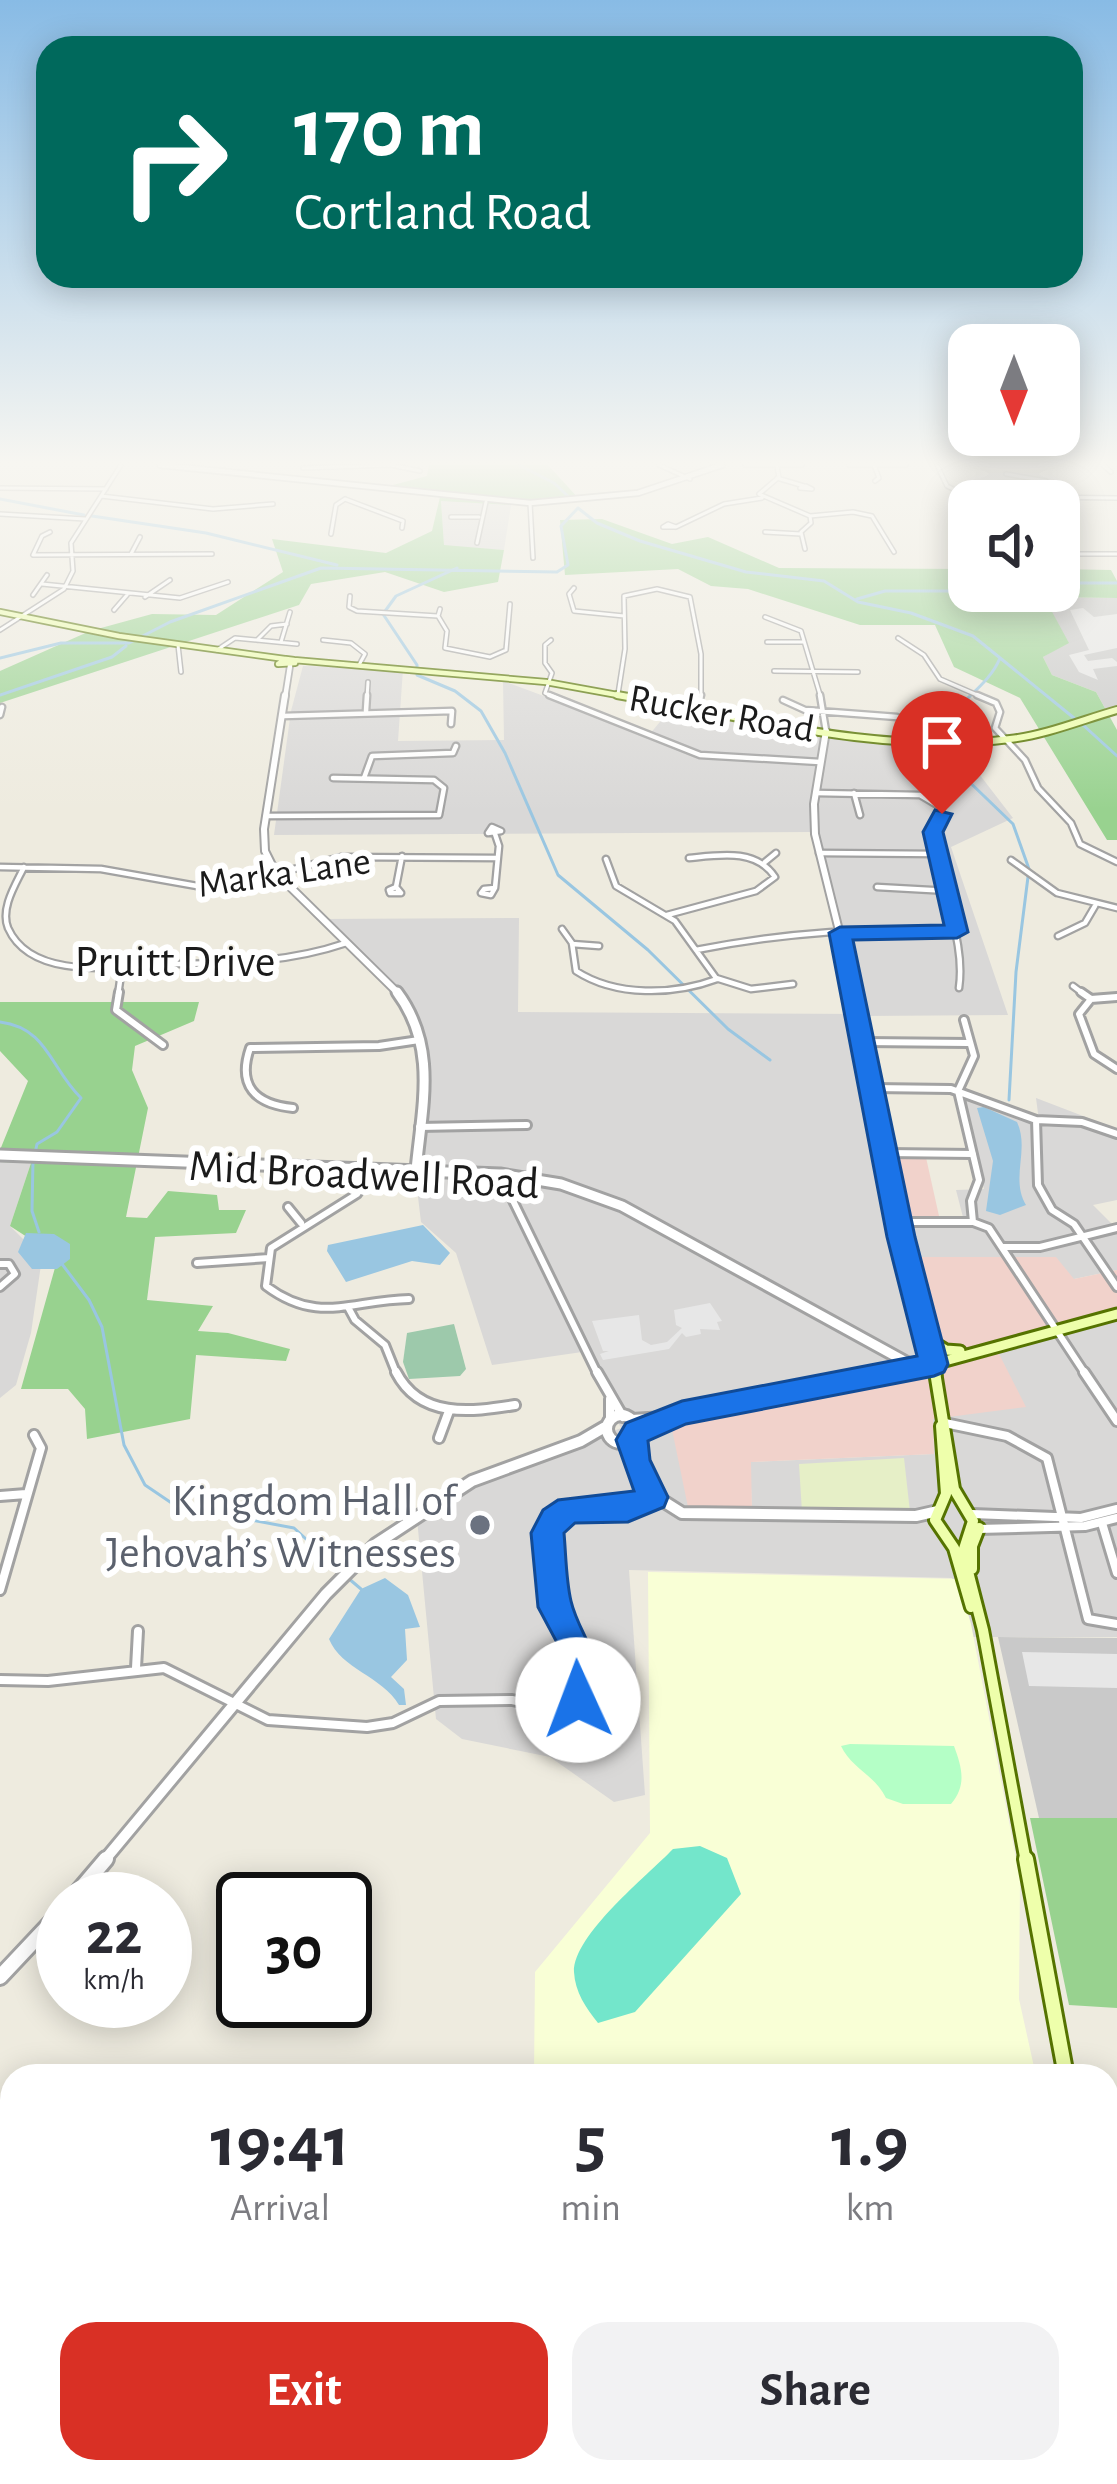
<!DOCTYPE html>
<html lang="en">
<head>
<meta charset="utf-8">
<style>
  :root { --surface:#fff; --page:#f2f2f3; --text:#2b2b33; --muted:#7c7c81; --accent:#d93025 }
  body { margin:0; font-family:"Alegreya Sans",sans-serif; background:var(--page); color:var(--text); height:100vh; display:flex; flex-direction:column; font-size:45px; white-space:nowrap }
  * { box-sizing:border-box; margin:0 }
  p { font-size:39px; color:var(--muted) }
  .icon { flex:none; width:66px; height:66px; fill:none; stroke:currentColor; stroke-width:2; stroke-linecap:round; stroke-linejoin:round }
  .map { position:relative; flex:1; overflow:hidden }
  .drawer { position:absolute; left:0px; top:2064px; width:1119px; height:420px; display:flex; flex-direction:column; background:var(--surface); border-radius:36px 36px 0 0; box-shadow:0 6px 30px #0003 }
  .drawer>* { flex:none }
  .banner { position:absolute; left:36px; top:36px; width:1047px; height:252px; border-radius:36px; box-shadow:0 6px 30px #0003; background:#00695c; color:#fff; overflow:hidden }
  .needle { width:78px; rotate:180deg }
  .buttons { position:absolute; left:948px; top:324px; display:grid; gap:24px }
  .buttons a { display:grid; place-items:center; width:132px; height:132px; border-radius:24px; background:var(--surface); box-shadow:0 6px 30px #0003; font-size:60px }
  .speed { position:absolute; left:36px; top:1872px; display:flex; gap:24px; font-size:60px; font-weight:700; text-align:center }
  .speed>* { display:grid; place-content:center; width:156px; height:156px; border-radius:50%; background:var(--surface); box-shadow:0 6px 30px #0003; line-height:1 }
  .speed small { font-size:30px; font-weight:400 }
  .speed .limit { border:6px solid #111; border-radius:18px; background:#fff; color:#111 }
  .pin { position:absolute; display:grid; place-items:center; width:102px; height:102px; color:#fff; margin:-123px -51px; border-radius:50% 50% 50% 0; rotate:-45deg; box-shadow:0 0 12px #0007 }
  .pin .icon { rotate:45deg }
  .me { position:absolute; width:132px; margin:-66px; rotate:358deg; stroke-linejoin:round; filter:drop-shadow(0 0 9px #0008) }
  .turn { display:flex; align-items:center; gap:42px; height:252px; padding:0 60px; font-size:54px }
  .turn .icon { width:156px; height:156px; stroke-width:2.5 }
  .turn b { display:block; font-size:84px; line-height:102px }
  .eta { display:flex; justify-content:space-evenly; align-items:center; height:204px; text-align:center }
  .eta b { font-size:72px; font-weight:600; line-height:84px }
  .primary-button { display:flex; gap:24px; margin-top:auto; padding:24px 60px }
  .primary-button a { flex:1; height:138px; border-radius:36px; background:var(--accent); color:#fff; font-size:48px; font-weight:600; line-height:138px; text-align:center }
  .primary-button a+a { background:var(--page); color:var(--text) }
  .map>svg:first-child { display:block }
</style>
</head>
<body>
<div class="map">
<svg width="1117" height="2484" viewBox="0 0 1117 2484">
  <rect width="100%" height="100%" fill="#eeebdf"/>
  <path fill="#d9d8d7" d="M 441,500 L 511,505 L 504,550 L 444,546 Z
    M 303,666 L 403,669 L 398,741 L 504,740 L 503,681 L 649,735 L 674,705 L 821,730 L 956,744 L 1013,818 L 951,847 L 1008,1015 L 863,1016 L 899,1225 L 965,1225 L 956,1190 L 984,1189 L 954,1088 L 1039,1121 L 1036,1098 L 1117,1129 L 1117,1200 L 1093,1205 L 1117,1229 L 1117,1270 L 1074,1279 L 929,1360 L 670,1414 L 752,1512 L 750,1462 L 934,1454 L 933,1419 L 994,1346 L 1117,1317 L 1117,1637 L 969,1637 L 952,1578 L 629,1570 L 645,1795 L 614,1802 L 550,1757 L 462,1739 L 436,1719 L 416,1508 L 621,1428 L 582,1352 L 492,1365 L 456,1253 L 421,1222 L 415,1172 L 428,1077 L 403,999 L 320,919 L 519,918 L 518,1012 L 862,1014 L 812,832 L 274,835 L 291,711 Z
    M 0,1162 L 31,1163 L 10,1226 L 42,1258 L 31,1333 L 16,1385 L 0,1398 Z"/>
  <path fill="#f1d2cb" d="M 886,1153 L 925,1153 L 941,1225 L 899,1225 Z
    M 904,1257 L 1056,1257 L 1074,1279 L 1117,1270 L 1117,1317 L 995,1346 L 1026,1407 L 933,1419 L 934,1454 L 751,1462 L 752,1513 L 689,1512 L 669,1415 L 928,1360 Z"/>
  <path fill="#f9ffd6" d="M 648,1572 L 958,1579 L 971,1624 L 1020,1879 L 1019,1999 L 1036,2076 L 534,2076 L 535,1972 L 650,1833 Z
    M 12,2331 L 12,2472 L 1107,2472 L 1107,2376 L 1117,2425 L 1117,2484 L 0,2484 L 0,2344 Z"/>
  <path fill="#c9c9c9" d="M 1043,597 L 1117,598 L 1117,709 L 1106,710 L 1096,692 L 1052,675 L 1043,657 L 1068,642 Z
    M 998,1637 L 1117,1638 L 1117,1818 L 1039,1818 Z"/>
  <path fill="#e6efc7" d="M 904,1458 L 910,1512 L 802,1512 L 799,1464 Z"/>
  <path fill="#98d28f" d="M 429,465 L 548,465 L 580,500 L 511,505 L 441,501 L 444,545 L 504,550 L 498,582 L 444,592 L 385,572 L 311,584 L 299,605 L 0,703 L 0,671 L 90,631 L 152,614 L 216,615 L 283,572 L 272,539 L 386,553 L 432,531 L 440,497 L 374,490 L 427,476 Z
    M 602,519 L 672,544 L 708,537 L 779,568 L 969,569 L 969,591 L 1059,591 L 1059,569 L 1111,570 L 1117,581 L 1117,598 L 1044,597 L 1069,643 L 1043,657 L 1052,675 L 1096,692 L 1117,730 L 1117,840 L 1107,840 L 1020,698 L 954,667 L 935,625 L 860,625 L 748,589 L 711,586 L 678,569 L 565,575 L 560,520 Z
    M 0,1002 L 199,1002 L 194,1021 L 135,1046 L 132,1070 L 148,1108 L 126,1217 L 147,1218 L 168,1191 L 217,1195 L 219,1210 L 246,1210 L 236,1233 L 155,1237 L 147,1300 L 213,1306 L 198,1331 L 228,1333 L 290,1349 L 286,1361 L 196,1355 L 190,1419 L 87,1439 L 85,1409 L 68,1389 L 21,1389 L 58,1257 L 10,1226 L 31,1163 L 0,1162 L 0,1150 L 28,1081 L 0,1051 Z
    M 1030,1818 L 1117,1818 L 1117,2008 L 1069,2005 Z"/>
  <path fill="#9dc9ab" d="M 454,1324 L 466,1369 L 460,1376 L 409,1379 L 403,1362 L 407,1333 Z"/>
  <path fill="#b4ffc6" d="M 850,1744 L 954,1746 C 962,1768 967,1785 951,1804 L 903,1804 L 886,1798 C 875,1775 851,1768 841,1746 Z"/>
  <path fill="#73e6cb" d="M 700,1846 L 727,1858 L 741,1894 L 635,2012 L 598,2023 C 586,2008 575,1992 574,1972 C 573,1935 647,1876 673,1849 Z"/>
  <path fill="#e7e7e7" d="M 1083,608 L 1094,617 L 1117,614 L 1117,648 L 1084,655 L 1088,661 L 1112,658 L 1117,662 L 1117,666 L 1093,669 L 1098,680 L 1079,672 L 1069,655 L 1089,650 L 1070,610 Z
    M 710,1303 L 722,1321 L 717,1322 L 720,1330 L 700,1329 L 701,1334 L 686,1337 L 682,1333 L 669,1349 L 603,1360 L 600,1354 L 609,1351 L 603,1351 L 592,1321 L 639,1315 L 642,1340 L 651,1345 L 667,1342 L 682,1328 L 676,1325 L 674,1310 Z
    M 1022,1652 L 1117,1654 L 1117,1688 L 1029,1686 Z"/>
  <path fill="#99c6e1" d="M 984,1107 L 1017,1122 C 1030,1150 1010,1178 1026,1205 L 1000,1215 L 986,1211 L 993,1161 L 977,1108 Z
    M 423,1225 L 450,1253 L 440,1265 L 412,1261 L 346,1282 L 327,1251 L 328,1245 Z
    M 26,1233 L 54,1234 L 70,1244 L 70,1259 L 57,1269 L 32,1269 L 18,1252 Z
    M 385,1578 L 408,1595 L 420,1627 L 405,1629 L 407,1660 L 391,1677 L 404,1689 L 406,1705 L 399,1705 C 382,1676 341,1669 329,1639 L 361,1589 Z"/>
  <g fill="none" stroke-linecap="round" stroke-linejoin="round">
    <path stroke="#99c6e1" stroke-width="3" d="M 519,465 L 554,483 L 572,500
      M 0,499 L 84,515
      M 578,508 L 597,523 L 640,541 L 746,572 L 824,581 L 858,602 L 911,613 L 973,636 L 1074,718
      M 92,516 L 206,533 L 337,565
      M 457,568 L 396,596 L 383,614 L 417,665 L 417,675 L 455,691 L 481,711 L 505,753 L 558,875 L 648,950 L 728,1029 L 770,1060
      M 1059,583 L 1117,583
      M 857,599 L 885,591 L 998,591
      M 0,658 L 61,643 L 129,643 L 170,622 L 321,568 L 557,572 L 568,565 L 561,526 L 578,508
      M 0,695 L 112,657 L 126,646
      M 1083,725 L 1117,756
      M 945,761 C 927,712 984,698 1000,658
      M 957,770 L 1013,824 L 1029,869 L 1016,972 L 1009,1100
      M 0,1022 C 48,1028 50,1068 81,1098 L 57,1132 L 37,1144 L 35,1153
      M 33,1160 L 32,1211 L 39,1232
      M 62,1264 L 89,1300 L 102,1327 L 124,1445 L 145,1485 L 176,1506 L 294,1528 L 341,1571
      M 348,1578 L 361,1589"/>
    <defs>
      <path id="minor-far4" d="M 391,465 L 420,471
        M 659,465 L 690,479
        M 745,465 L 802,465
        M 849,465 L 906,465
        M 874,465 L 879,478 L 875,481
        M 937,465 L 947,486 L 967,496 L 1117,498
        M 1103,465 L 1111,472
        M 777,467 L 779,477 L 759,494 L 810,516 L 811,523 L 801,532 L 805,549
        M 303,468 L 391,465
        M 1006,474 L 1046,481 L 1063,498
        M 777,478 L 804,486
        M 806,486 L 812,489 L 800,488 Z
        M 0,488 L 106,489
        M 101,496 L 213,509 L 273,504
        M 965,497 L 956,510 L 969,541
        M 345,499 L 403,521 L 402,528
        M 530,503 L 533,558
        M 0,514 L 85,519
        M 810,516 L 853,512 L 872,516 L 894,552
        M 451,517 L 479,517
        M 668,524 L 676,527 L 663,527 Z
        M 676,527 L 724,504 L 762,498
        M 50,532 L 42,536 L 33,555 L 212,554
        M 765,532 L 801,534
        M 331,534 L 336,505 L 345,499
        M 477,543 L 486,502
        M 131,554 L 140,537
        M 1059,554 L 1117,554
        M 42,584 L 180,598 L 228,582
        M 574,588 L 569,594 L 574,611 L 624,616
        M 33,595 L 47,575
        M 350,596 L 349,607 L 357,611 L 438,616
        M 145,597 L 170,580
        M 440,609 L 438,616 L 447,631 L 445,648 L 490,657 L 506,650 L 510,604
        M 114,610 L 127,595
        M 765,617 L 801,631 L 821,698
        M 0,630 L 64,589 L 73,571 L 71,543 L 121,465
        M 898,638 L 924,655 L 940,679 L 984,698
        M 257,640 L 271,626 L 287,624
        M 323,640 L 351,643 L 365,654 L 359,665
        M 551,640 L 545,645 L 545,663 L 552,673 L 545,693 L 557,698
        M 281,642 L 290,612
        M 767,642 L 804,642
        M 178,645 L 181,672
        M 217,650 L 235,638 L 297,644
        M 774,671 L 858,672
        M 618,694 L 625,649 L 624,596 L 657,589 L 690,597 L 701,654 L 701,698
        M 367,698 L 368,682"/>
      <path id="minor-far3" d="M 549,695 L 700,755 L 820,762
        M 820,695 L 826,731
        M 977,695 L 996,703 L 1000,712 L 995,728 L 1025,760 L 1038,788 L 1071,823 L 1080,844 L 1117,862
        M 783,700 L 805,710 L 897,717
        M 697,709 L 701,695
        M 366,711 L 367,695
        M 0,715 L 2,707
        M 283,716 L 452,711 L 451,724
        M 364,778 L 372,756 L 453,753 L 456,746
        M 816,793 L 920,795 L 942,808 C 922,867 968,926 959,988
        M 854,793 L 860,815
        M 266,816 L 439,815 L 444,788 L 434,780 L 333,778
        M 492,827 L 501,831 L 488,833 Z
        M 495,834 L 499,846 L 495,888
        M 819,853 L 939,854
        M 606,859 L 616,886 L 675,921 L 716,978 L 751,989 L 793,984
        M 1011,860 L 1057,893 L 1117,908
        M 765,862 L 776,853
        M 0,867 L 101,869 L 197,886 L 235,884 L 341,857 L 497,858
        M 24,867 C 16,884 0,908 8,928 C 33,984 125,965 172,964 C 233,963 287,963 346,943
        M 396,887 L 401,893 L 390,893 L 389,890 Z
        M 396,887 L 402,856
        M 877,887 L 949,891
        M 495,888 L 491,895 L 481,893 L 484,889 Z
        M 667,915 L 756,891 L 775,877 C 756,848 719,855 689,858
        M 562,929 L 572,943 L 576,971 C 616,997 674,995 717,979
        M 1058,936 L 1085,923 L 1095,906
        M 572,944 L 599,946
        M 696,950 C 782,933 869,926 957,932
        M 1073,986 L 1085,995
        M 118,995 L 122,967"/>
      <path id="minor-far2" d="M 119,992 L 116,1010 L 163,1045
        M 1081,992 L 1091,999
        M 1117,997 L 1091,999 L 1079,1014 L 1094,1054 L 1117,1069
        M 964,1020 L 974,1056 L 958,1091 L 979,1180 L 971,1201 L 973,1222
        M 864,1042 L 969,1043
        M 873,1088 L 951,1089 L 1036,1120 L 1082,1122 L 1117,1134
        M 293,1108 C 255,1104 237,1086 250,1048 L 379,1046 L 419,1040
        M 1036,1120 L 1038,1185 L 1052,1210 L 1074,1224 L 1117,1287
        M 419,1127 L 527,1125
        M 887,1153 L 973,1154
        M 374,1168 L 357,1194 L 271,1248 L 266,1286 C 318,1325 351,1300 409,1299
        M 500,1174 L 598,1375
        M 288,1207 L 301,1223
        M 898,1222 L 973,1222 L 989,1228 L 1086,1375
        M 1003,1247 L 1040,1247 L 1117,1228
        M 197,1263 L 269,1258
        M 0,1264 L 9,1264 L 15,1274 L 0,1287
        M 349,1309 L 355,1320 L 385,1345 L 397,1375"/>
      <path id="minor-far1" d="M 396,1372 C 420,1419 471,1412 515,1405
        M 597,1372 L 623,1417
        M 1084,1372 L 1117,1421
        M 610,1399 L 610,1420
        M 945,1423 L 1007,1436 L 1047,1458 L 1088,1619 L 1117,1624
        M 439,1438 L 449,1411
        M 0,1496 L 26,1494
        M 972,1514 L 1081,1518 L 1117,1509
        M 1102,1523 L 1117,1573
        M 978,1529 L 1085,1526 L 1117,1518
        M 0,1590 L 41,1448 L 34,1435
        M 136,1668 L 138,1631
        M 0,1680 L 48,1681 L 164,1668 L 268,1720 L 367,1727 L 393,1723 L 439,1701 L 512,1700 L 570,1712 L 618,1739
        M 570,1712 C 596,1662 569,1648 555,1607 C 547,1582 546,1548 551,1523 C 582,1501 620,1512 653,1497"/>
      <path id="minor" d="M 1107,2222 L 1117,2222
        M 1107,2238 L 1117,2238
        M 0,2323 L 12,2309"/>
      <path id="tertiary-far4" d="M 160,465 L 530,503 L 638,493 L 722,465
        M 285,698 L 290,666"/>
      <path id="tertiary-far3" d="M 285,695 L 264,829 L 265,851 L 276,873 L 400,995
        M 826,731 L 814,804 L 815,834 L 855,995"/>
      <path id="tertiary-far2" d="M 397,992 C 438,1047 422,1106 416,1170
        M 854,992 L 901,1237 L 934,1364 L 881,1375
        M 0,1155 L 500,1174 L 561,1184 L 622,1206 L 917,1368"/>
      <path id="tertiary-far1" d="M607 1429a14 14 0 1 1 28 0a14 14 0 1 1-28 0Z
        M 632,1420 L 665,1418 L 896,1372
        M 631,1440 L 652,1494 L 682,1513 L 916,1516 L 938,1511
        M 103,1862 L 326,1594 L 376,1544 L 472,1481 L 581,1441 L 605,1427"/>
      <path id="tertiary" d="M 72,1899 L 106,1859
        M 0,1977 L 63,1910"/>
      <path id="secondary-far4" d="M 0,612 L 119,636 L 285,659
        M 286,659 L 294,660 L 295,663 L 278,664 Z
        M 294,660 L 546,682 L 634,698"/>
      <path id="secondary-far3" d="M 617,695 C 744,717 881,755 1010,739 C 1046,735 1082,720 1117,710"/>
      <path id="secondary-far2" d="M 928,1339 L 946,1350 L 960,1351
        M 934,1364 L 936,1375
        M 934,1364 L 1117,1314"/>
      <path id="secondary-far1" d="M 935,1372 L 954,1489 L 973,1521 L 963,1552 L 983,1630 L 1026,1862
        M 941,1426 L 946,1494 L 935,1520 L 954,1548 L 971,1607
        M 972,1569 L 972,1546 L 979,1528"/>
      <path id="secondary" d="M 1026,1859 L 1066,2076
        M 1107,2287 L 1117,2335"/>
    </defs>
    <use href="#minor-far4" stroke="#a2a2a2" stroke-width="6"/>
    <use href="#minor-far3" stroke="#a2a2a2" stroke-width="9"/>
    <use href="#minor-far2" stroke="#a2a2a2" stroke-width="12"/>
    <use href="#minor-far1" stroke="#a2a2a2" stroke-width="14"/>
    <use href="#minor" stroke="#a2a2a2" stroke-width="15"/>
    <use href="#tertiary-far4" stroke="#a2a2a2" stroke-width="8"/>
    <use href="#tertiary-far3" stroke="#a2a2a2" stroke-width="10"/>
    <use href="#tertiary-far2" stroke="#a2a2a2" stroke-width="15"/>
    <use href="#tertiary-far1" stroke="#a2a2a2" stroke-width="16"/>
    <use href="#tertiary" stroke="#a2a2a2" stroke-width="20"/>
    <use href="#secondary-far4" stroke="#557300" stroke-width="8"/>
    <use href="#secondary-far3" stroke="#557300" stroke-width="10"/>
    <use href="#secondary-far2" stroke="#557300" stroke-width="15"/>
    <use href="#secondary-far1" stroke="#557300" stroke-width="16"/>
    <use href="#secondary" stroke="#557300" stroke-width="20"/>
    <use href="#minor-far4" stroke="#fff" stroke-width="3"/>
    <use href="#minor-far3" stroke="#fff" stroke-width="4.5"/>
    <use href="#minor-far2" stroke="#fff" stroke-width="6"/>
    <use href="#minor-far1" stroke="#fff" stroke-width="8"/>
    <use href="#minor" stroke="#fff" stroke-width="9"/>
    <use href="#tertiary-far4" stroke="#fff" stroke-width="4.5"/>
    <use href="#tertiary-far3" stroke="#fff" stroke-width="6"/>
    <use href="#tertiary-far2" stroke="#fff" stroke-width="9"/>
    <use href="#tertiary-far1" stroke="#fff" stroke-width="10"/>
    <use href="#tertiary" stroke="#fff" stroke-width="14"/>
    <use href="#secondary-far4" stroke="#eeffab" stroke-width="4.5"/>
    <use href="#secondary-far3" stroke="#eeffab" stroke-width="6"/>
    <use href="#secondary-far2" stroke="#eeffab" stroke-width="9"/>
    <use href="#secondary-far1" stroke="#eeffab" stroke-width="10"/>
    <use href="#secondary" stroke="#eeffab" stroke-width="14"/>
  </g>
  <linearGradient id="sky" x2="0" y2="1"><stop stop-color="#88bbe5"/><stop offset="0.57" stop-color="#f7f6f1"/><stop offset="1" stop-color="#f7f6f1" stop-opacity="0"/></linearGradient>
  <rect width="1117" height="812" fill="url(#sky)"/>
  <path fill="#1a73e8" stroke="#114b97" stroke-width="3" d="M 935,810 L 952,814 L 943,832 L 968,932 L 957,938 L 853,940 L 915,1237 L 948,1364 L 944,1372 L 934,1376 L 686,1424 L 648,1441 L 650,1460 L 668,1497 L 664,1507 L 628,1522 L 575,1523 L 564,1533 C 566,1555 566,1580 571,1601 C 580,1640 612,1662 590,1711 L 578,1716 L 565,1711 L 560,1700 L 561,1650 L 538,1607 L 531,1533 L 543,1510 L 558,1500 L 634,1491 L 616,1440 L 626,1423 L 682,1401 L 917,1356 L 887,1237 L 829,933 L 840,927 L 944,925 L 923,832 Z"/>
  <circle fill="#6b7280" stroke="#fff" stroke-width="4.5" cx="480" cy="1525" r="12"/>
  <g text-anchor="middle" stroke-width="12" stroke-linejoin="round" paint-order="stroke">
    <g font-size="39" fill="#1b1b1b" stroke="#fff">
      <text transform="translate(722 712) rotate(10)" y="14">Rucker Road</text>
      <text transform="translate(284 871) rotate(-8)" y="14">Marka Lane</text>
    </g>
    <g font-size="45" fill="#1b1b1b" stroke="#fff">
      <text x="175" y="976">Pruitt Drive</text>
      <text transform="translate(364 1173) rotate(3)" y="16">Mid Broadwell Road</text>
    </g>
    <g font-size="45" fill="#5b616d" stroke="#fff" text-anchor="end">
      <text x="456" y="1515">Kingdom Hall of<tspan x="456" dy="52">Jehovah’s Witnesses</tspan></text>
    </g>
  </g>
</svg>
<div class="buttons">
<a><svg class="needle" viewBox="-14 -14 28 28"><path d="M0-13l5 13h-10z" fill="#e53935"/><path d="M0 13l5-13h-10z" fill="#7c7c81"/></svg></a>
<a><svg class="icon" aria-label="sound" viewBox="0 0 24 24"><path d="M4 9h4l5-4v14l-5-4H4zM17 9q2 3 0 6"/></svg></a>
</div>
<div class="speed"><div>22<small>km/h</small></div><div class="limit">30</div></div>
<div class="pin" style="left:942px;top:814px;background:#d93025"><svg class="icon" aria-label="arrive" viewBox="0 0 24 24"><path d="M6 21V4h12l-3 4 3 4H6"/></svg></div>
<svg class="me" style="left:578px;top:1700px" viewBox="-20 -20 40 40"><circle r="19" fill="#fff"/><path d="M0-13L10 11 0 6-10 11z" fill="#1a73e8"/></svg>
<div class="banner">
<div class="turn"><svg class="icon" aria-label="right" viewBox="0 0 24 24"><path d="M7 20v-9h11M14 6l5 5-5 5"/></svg><div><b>170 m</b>Cortland Road</div></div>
</div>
<section class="drawer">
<div class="eta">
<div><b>19:41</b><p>Arrival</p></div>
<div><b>5</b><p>min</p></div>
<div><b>1.9</b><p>km</p></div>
</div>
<div class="primary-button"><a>Exit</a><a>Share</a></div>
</section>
</div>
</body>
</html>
